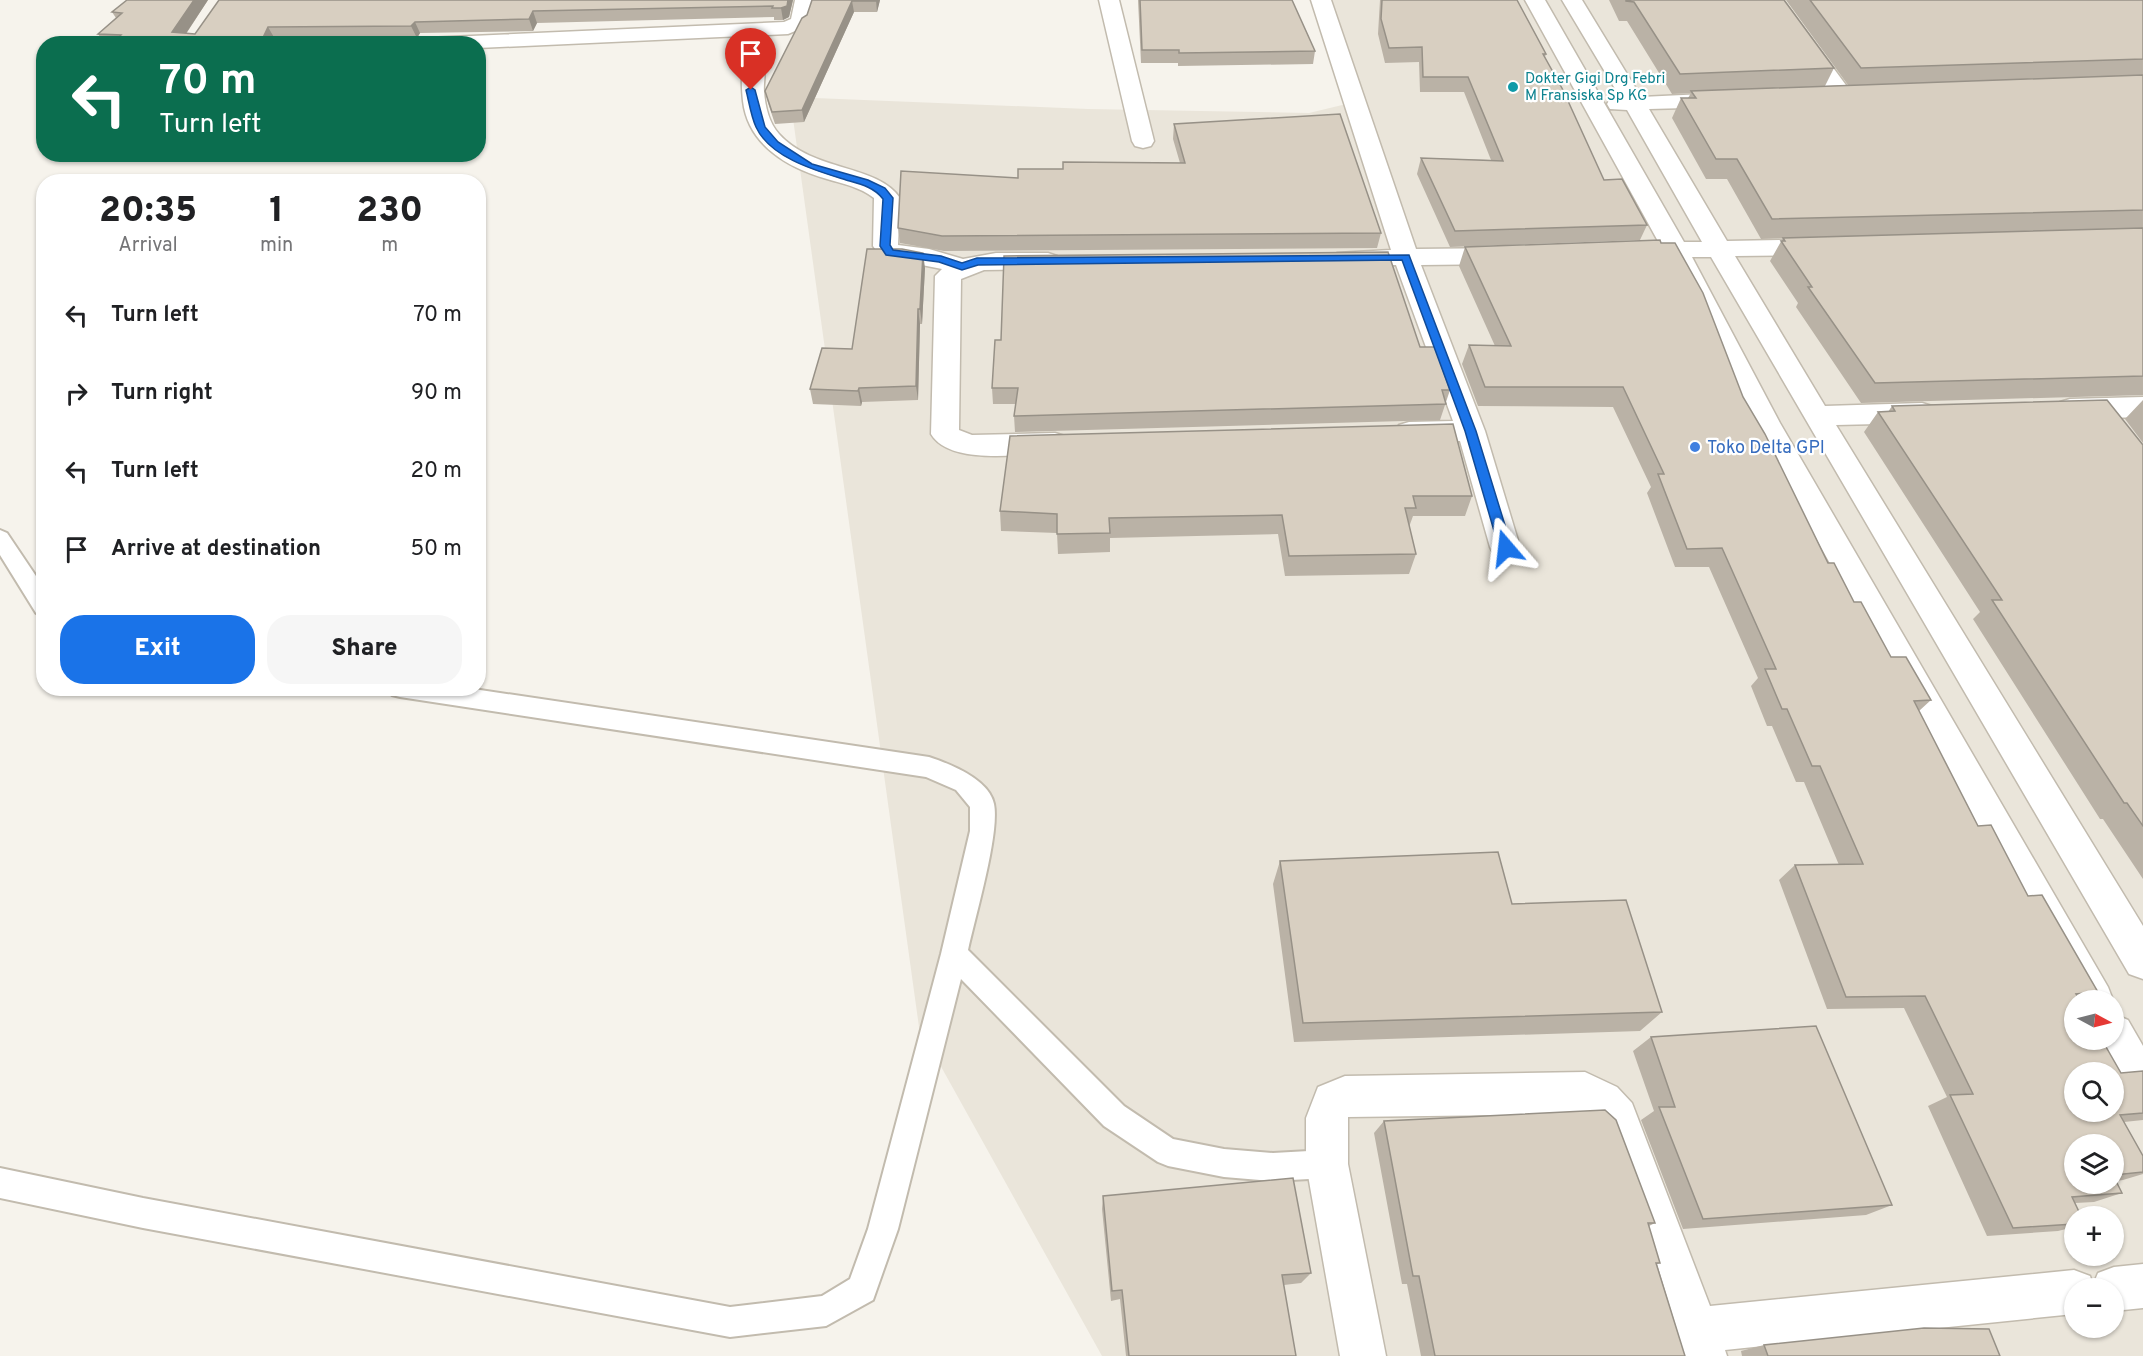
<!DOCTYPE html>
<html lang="en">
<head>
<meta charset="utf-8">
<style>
  :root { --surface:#fff; --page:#f6f6f6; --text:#202124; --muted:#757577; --accent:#1a73e8 }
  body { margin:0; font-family:Overpass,sans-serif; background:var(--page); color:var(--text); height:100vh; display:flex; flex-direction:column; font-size:22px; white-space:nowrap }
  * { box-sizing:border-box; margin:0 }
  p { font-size:20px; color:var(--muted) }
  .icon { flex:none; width:33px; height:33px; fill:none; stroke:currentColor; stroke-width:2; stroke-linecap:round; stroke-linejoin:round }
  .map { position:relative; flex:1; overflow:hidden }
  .side { position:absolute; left:36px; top:174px; width:450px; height:522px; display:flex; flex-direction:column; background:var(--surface); border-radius:24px; box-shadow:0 2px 4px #0004 }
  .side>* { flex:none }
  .banner { position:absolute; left:36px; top:36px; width:450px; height:126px; border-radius:24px; box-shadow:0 2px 4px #0004; background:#0b6e4f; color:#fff; overflow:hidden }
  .needle { width:39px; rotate:97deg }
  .buttons { position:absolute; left:2064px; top:990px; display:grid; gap:12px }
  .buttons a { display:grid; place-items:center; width:60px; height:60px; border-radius:50%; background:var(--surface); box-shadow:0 2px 4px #0004; font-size:30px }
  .pin { position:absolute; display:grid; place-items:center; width:51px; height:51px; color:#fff; margin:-62px -26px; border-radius:50% 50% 50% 0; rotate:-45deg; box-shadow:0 0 6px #0007 }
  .pin .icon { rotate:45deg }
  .me { position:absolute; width:66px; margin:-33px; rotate:343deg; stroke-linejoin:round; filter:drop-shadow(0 0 4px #0008) }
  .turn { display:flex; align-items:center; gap:21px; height:126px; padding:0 24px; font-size:27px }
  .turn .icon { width:78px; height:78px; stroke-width:2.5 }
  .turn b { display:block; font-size:42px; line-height:51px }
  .eta { display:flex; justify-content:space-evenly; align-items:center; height:102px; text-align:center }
  .eta b { font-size:36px; font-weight:800; line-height:42px }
  .cta { display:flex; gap:12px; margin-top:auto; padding:12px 24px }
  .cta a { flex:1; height:69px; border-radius:24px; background:var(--accent); color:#fff; font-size:24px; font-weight:800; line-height:69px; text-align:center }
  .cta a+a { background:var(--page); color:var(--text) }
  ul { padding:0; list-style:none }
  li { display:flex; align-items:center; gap:18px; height:78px; padding:0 24px }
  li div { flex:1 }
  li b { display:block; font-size:22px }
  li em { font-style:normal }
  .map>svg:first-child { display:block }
</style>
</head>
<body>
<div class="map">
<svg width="2143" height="1356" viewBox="0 0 2143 1356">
  <rect width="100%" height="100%" fill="#f6f3ec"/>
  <path fill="#eae5da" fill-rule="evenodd" d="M 1319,0 L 2143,0 L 2143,1356 L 1102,1356 L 919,1027 L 790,97 L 1088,109 L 1309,113 L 1363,100 ZM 2074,1000 L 2114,1000 L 2114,1040 L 2074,1040 ZM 2074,1072 L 2114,1072 L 2114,1112 L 2074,1112 ZM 2074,1144 L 2114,1144 L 2114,1184 L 2074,1184 ZM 2074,1216 L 2114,1216 L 2114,1256 L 2074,1256 ZM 2074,1288 L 2114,1288 L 2114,1328 L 2074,1328 Z"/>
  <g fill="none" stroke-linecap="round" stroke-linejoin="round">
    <defs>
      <path id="service" d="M 0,530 L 7,533 L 44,588 L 44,615 L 36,613 L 0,555 Z
        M 389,688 L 467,688 L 929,757 C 950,764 989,779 994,804 C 1000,833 975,917 968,950 L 1124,1106 L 1173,1139 L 1224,1149 L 1273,1153 L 1327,1150 L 1337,1154 L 1341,1164 L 1337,1174 L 1327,1178 L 1273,1181 L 1224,1177 L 1168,1166 L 1158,1162 L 1104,1126 L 961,979 L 898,1229 L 873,1300 L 826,1326 L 730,1337 L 143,1228 L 0,1198 L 0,1168 L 143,1198 L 730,1307 L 822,1296 L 850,1279 L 868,1229 L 941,954 L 970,831 L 970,807 L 956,790 L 926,777 L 400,697 L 392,695 Z"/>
      <path id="minor" d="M 795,0 L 815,0 L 807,26 L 788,34 L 478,48 L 478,44 L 417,44 L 420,40 L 427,38 L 784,22 L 791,19 Z
        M 1099,0 L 1119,0 L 1154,141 L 1151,146 L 1143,148 L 1135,146 L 1132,141 Z
        M 1311,0 L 1331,0 L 1416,249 L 1507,248 L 1516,251 L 1519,256 L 1516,261 L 1507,264 L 1421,265 L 1485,431 L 1520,547 L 1516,555 L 1505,559 L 1494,555 L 1490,547 L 1460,441 L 1409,442 L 1399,439 L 1395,432 L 1399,425 L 1409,422 L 1453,421 L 1396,265 L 1346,266 L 1337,263 L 1334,258 L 1337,253 L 1391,250 Z
        M 1525,0 L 1545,0 L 1684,242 L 1702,242 L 1627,110 L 1610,109 L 1607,104 L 1610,99 L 1620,97 L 1562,0 L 1582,0 L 1641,97 L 1725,93 L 1733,95 L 1736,100 L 1733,105 L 1725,107 L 1649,109 L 1727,241 L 1822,239 L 1831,242 L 1834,247 L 1831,252 L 1822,255 L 1735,256 L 1825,406 L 1922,403 L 1932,406 L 1936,413 L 1932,420 L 1922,423 L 1836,425 L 2143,926 L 2143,979 L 2129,974 L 1711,257 L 1692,257 L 1780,423 L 2108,987 L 2113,1000 L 2074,1000 L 2074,1003 L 1752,423 L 1667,258 L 1633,259 L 1624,256 L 1621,251 L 1624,246 L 1659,243 Z
        M 1763,0 L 1783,0 L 1854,96 L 1851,101 L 1843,103 L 1835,101 Z
        M 754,63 L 762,64 C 767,72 763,82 764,91 C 765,106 769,123 779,134 C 813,172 877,164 900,198 L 898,245 L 929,249 L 963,259 L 996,253 L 1048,253 L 1057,256 L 1060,261 L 1057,266 L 1048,269 L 984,270 L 961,279 L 959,430 L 972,435 L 1055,433 L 1065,436 L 1069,443 L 1065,450 L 1055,453 C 1022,454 950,466 931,434 L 935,276 L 942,269 L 881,257 L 873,246 L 874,198 C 860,187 843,184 827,179 C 788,168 748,145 743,101 C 742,90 740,74 746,64 Z
        M 2143,397 L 2143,417 L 2070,419 L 2060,416 L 2056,409 L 2060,402 L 2070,399 Z
        M 2114,1014 L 2128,1020 L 2143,1046 L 2143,1106 L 2129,1100 L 2096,1040 L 2114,1040 Z
        M 1585,1072 L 1617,1087 L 1632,1103 L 1710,1306 L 2074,1270 L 2090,1276 L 2093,1285 L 2098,1273 L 2114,1267 L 2143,1264 L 2143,1308 L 2114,1311 L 2114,1288 L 2074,1288 L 2074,1314 L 1725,1350 L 1727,1356 L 1681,1356 L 1674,1330 L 1601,1131 L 1582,1114 L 1348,1117 L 1348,1164 L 1386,1356 L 1340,1356 L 1306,1164 L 1306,1118 L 1318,1087 L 1345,1076 Z"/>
    </defs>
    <use href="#service" stroke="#c2bbae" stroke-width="4"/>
    <use href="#minor" stroke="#c2bbae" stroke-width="3"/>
    <use href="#service" fill="#fff" fill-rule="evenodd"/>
    <use href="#minor" fill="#fff" fill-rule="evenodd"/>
  </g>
  <path fill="#bab2a6" d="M 208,0 L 186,34 L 195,34 L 219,0 L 793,0 L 789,17 L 783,20 L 774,20 L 774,17 L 537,23 L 533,31 L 420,33 L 417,38 L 275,39 L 272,44 L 105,44 L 98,34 L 116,18 L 112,12 Z
    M 812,0 L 880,0 L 877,12 L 854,12 L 804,122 L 775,124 L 768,103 L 765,91 L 807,15 Z
    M 1138,0 L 1292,0 L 1315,51 L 1313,64 L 1178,66 L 1178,63 L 1141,63 Z
    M 1380,0 L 1517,0 L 1546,54 L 1545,57 L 1604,180 L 1647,225 L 1640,240 L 1450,247 L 1417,174 L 1421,158 L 1491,160 L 1464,92 L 1420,92 L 1419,62 L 1385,63 L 1378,34 Z
    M 1609,0 L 1784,0 L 1834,68 L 1825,86 L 1848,85 L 1786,0 L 2143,0 L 2143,395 L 1861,403 L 1796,307 L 1798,303 L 1770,261 L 1783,238 L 1761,239 L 1727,179 L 1706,179 L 1672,118 L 1681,98 L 1688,98 L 1691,93 L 1672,94 L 1627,21 L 1619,21 Z
    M 1174,124 L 1381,233 L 1377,248 L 944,251 L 900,243 L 898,228 L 1018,178 L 1063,169 L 1180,163 L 1173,139 Z
    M 1465,247 L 1743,397 L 1828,563 L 1891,657 L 1931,700 L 1919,711 L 1978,826 L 2098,992 L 2081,1000 L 2074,1000 L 2121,1073 L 2143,1071 L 2143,1120 L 2124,1122 L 2143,1156 L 2143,1174 L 2123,1180 L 2116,1181 L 2122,1193 L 2094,1202 L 2075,1203 L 2074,1227 L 2058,1231 L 1987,1236 L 1928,1106 L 1947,1097 L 1904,1008 L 1827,1009 L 1779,880 L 1795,865 L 1839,865 L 1804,782 L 1796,782 L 1772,726 L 1767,726 L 1751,686 L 1758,678 L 1709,567 L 1675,567 L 1647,493 L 1651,487 L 1613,407 L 1478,406 L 1462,364 L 1469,345 L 1495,346 L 1459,266 Z
    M 925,268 L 922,324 L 920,324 L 918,400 L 862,402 L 861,406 L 813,404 L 810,389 L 852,349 Z
    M 1001,340 L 1420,347 L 1450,390 L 1440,420 L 1015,432 L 1014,416 L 1016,404 L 993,404 L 992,388 Z
    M 2143,400 L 2143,443 L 2125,419 Z
    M 1892,406 L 2143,445 L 2143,879 L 2103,819 L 2100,819 L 1973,619 L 1980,612 L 1864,432 L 1878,412 L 1888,412 Z
    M 1010,436 L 1472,496 L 1465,516 L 1413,516 L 1409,527 L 1416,554 L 1409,574 L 1285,576 L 1278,534 L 1110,538 L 1110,552 L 1058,554 L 1057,533 L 1001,531 L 1000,511 Z
    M 1280,861 L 1512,904 L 1662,1012 L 1640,1031 L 1294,1042 L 1273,884 Z
    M 1651,1037 L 1892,1205 L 1866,1215 L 1683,1229 L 1641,1120 L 1654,1111 L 1633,1051 Z
    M 1384,1121 L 1655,1223 L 1649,1226 L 1660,1263 L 1657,1264 L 1685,1356 L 1421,1356 L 1407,1284 L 1402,1284 L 1374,1133 Z
    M 1103,1196 L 1311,1273 L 1301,1283 L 1284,1285 L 1296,1356 L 1126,1356 L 1120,1299 L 1111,1301 L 1102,1209 Z
    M 1764,1345 L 2000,1356 L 1742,1356 L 1741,1351 Z"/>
  <path fill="#979187" d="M 194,0 L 208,0 L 179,44 L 172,32 Z
    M 788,0 L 793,0 L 789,17 L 783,20 L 781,8 Z
    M 876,0 L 880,0 L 877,12 Z
    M 852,1 L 854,12 L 804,122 L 802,110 Z
    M 533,11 L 537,23 L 533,31 L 529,19 Z
    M 415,22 L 420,33 L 417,38 L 411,26 Z
    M 268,27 L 275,39 L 272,44 L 260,44 Z
    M 923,253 L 925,268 L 922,324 L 920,309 Z
    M 918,309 L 920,324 L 918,400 L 916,386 Z
    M 859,388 L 862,402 L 861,406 L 858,391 Z"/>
  <path fill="#d8cfc1" stroke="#979187" stroke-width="1.5" fill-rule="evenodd" d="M 127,0 L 194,0 L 172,32 L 195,34 L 219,0 L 788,0 L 787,6 L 781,8 L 772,8 L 773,6 L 533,11 L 529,19 L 415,22 L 411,26 L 268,27 L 260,44 L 112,44 L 121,35 L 98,34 L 122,13 L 112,12 Z
    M 812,0 L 876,0 L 876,1 L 852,1 L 802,110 L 772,112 L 765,91 L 802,18 L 807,15 Z
    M 1140,0 L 1292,0 L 1315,51 L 1179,53 L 1179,50 L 1142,50 Z
    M 1382,0 L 1517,0 L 1546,54 L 1543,54 L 1563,90 L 1604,180 L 1622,179 L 1647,225 L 1455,231 L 1421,158 L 1503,161 L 1468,77 L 1423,77 L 1422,47 L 1389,48 L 1381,19 Z
    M 1626,0 L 1784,0 L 1834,68 L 1680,74 L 1634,2 L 1626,1 Z
    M 1810,0 L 2143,0 L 2143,59 L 1861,68 Z
    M 2143,75 L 2143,210 L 1772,219 L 1737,159 L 1716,159 L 1681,98 L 1696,98 L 1691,91 Z
    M 1340,114 L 1381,233 L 942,236 L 898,228 L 901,171 L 1018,178 L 1018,169 L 1063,169 L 1063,162 L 1185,163 L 1174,124 Z
    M 2143,228 L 2143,376 L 1875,383 L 1808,287 L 1812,287 L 1781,241 L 1785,241 L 1783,238 Z
    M 1660,240 L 1661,243 L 1675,243 L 1703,293 L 1743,397 L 1765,434 L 1828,563 L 1834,563 L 1854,602 L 1861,602 L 1891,657 L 1906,657 L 1931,700 L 1914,701 L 1978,826 L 1991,825 L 2028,896 L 2042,895 L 2098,992 L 2076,994 L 2080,1000 L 2074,1000 L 2074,1040 L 2102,1040 L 2121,1073 L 2143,1071 L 2143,1113 L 2120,1115 L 2143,1156 L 2143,1172 L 2114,1175 L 2114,1144 L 2074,1144 L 2074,1184 L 2114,1184 L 2114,1177 L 2122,1193 L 2072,1197 L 2081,1216 L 2074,1216 L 2074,1224 L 2013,1228 L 1950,1095 L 1973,1094 L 1925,996 L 1846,997 L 1795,865 L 1863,864 L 1820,766 L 1812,766 L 1787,709 L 1782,709 L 1765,669 L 1776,669 L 1722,548 L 1687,549 L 1658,474 L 1664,474 L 1623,387 L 1485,387 L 1469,345 L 1511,346 L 1465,247 ZM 2074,1072 L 2114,1072 L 2114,1112 L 2074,1112 Z
    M 867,249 L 902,249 L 923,253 L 920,309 L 918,309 L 916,386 L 859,388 L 858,391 L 810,389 L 822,348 L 852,349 Z
    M 1388,252 L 1420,347 L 1435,347 L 1450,390 L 1442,390 L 1446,404 L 1014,416 L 1018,388 L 992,388 L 995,340 L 1001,340 L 1004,256 Z
    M 2107,400 L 2143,445 L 2143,826 L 2127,803 L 2124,803 L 1992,600 L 2002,600 L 1878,412 L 1895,411 L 1892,406 Z
    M 1453,424 L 1472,496 L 1413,496 L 1416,508 L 1405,508 L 1416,554 L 1289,556 L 1282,515 L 1109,518 L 1110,533 L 1057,534 L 1057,514 L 1000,511 L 1010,436 Z
    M 1498,852 L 1512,904 L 1626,900 L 1662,1012 L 1303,1023 L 1280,861 Z
    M 1816,1026 L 1892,1205 L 1703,1219 L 1659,1107 L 1675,1107 L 1651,1037 Z
    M 1605,1110 L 1616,1120 L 1655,1223 L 1648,1223 L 1660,1263 L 1656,1263 L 1685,1356 L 1435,1356 L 1419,1276 L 1413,1276 L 1384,1121 Z
    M 1293,1178 L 1311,1273 L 1282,1275 L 1296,1356 L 1129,1356 L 1122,1290 L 1112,1291 L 1103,1196 Z
    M 1924,1328 L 1989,1329 L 2000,1356 L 1768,1356 L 1764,1345 Z"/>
  <path fill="#1a73e8" stroke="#114b97" stroke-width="1.5" d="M 751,87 L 755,90 L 765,127 L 778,142 L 812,164 L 868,180 L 885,188 L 893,198 L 890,245 L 893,250 L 941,256 L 962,263 L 977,258 L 1409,255 L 1476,431 L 1512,548 L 1510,551 L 1506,552 L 1499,548 L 1465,431 L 1402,260 L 978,265 L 962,270 L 939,262 L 886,255 L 880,246 L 883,199 C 874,187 860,184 846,180 C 817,171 770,158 756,127 C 751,116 749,102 746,90 Z"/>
  <circle fill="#0f9aa8" stroke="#fff" stroke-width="2" cx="1513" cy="87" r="6"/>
  <circle fill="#3f7fe0" stroke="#fff" stroke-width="2" cx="1695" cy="447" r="6"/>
  <g text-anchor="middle" stroke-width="4.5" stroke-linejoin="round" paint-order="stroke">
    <g font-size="15" fill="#0d838f" stroke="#fff" text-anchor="start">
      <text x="1525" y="83">Dokter Gigi Drg Febri<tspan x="1525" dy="17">M Fransiska Sp KG</tspan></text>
    </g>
    <g font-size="18" fill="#366cbe" stroke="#fff" text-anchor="start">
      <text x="1707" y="453">Toko Delta GPI</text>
    </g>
  </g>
</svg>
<div class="buttons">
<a><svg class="needle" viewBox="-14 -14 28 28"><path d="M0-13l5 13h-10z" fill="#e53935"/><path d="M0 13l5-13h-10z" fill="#757577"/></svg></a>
<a><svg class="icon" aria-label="search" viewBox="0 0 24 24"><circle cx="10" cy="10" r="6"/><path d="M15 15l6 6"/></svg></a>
<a><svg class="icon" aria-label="layers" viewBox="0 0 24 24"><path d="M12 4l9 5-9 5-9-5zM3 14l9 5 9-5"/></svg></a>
<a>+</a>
<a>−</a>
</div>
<div class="pin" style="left:751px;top:90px;background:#d93025"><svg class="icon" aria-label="arrive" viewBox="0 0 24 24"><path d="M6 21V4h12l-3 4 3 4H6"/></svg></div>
<svg class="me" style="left:1506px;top:548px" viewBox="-20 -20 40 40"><path d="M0-17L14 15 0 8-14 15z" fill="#1a73e8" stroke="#fff" stroke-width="4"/></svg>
<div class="banner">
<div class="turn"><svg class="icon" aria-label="left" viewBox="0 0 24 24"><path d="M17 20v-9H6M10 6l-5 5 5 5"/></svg><div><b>70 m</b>Turn left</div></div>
</div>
<section class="side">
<div class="eta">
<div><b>20:35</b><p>Arrival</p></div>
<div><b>1</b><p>min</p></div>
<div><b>230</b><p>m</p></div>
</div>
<ul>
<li><svg class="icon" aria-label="left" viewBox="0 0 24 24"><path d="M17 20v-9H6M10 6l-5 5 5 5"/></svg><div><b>Turn left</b></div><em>70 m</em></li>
<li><svg class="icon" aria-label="right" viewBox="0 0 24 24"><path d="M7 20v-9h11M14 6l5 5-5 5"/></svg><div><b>Turn right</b></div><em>90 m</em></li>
<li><svg class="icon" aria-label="left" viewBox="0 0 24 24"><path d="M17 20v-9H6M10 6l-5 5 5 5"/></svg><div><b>Turn left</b></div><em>20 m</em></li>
<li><svg class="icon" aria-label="arrive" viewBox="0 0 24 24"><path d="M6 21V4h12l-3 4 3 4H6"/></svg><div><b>Arrive at destination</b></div><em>50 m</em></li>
</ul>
<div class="cta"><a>Exit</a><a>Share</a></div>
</section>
</div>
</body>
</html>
